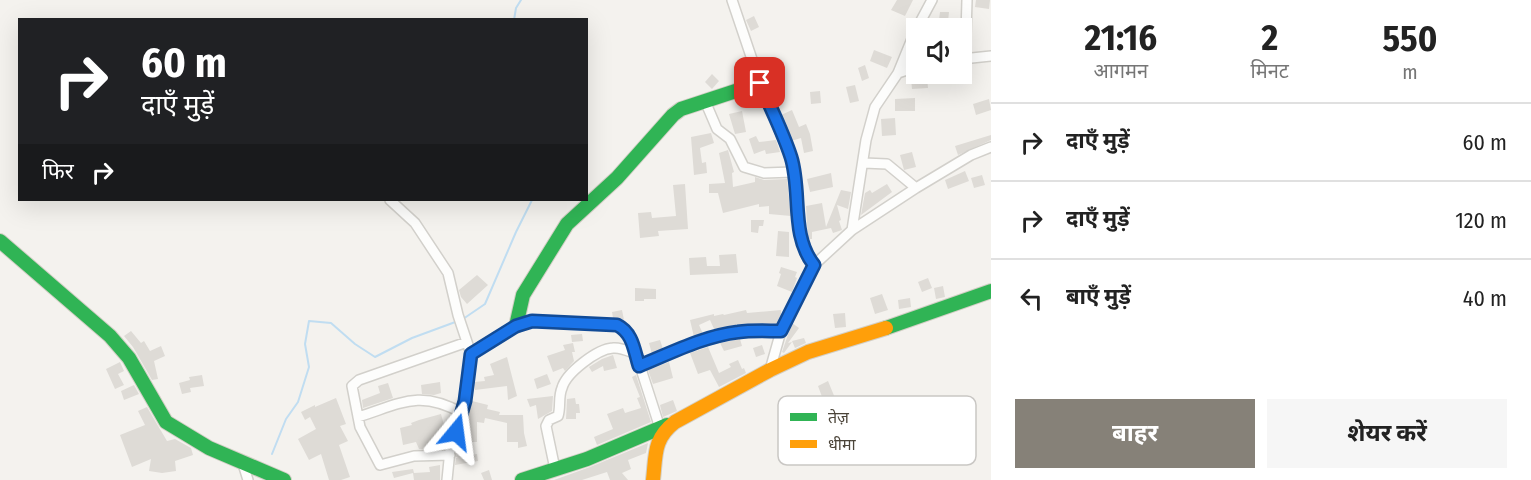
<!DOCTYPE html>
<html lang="hi">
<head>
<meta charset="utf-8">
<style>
  :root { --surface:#fff; --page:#f6f6f6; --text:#222; --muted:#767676; --line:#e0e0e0; --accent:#868178 }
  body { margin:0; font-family:"Fira Sans Condensed","Noto Sans Devanagari",sans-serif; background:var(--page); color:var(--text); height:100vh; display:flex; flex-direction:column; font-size:22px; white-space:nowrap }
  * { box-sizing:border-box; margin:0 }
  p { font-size:20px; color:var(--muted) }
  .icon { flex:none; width:33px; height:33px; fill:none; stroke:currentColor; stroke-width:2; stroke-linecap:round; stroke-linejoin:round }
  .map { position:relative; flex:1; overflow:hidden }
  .panel { display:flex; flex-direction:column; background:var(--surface); width:540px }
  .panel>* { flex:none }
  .guide { position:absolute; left:18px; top:18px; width:570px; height:183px; border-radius:0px; box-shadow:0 6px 24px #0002; background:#202124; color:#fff; overflow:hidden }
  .tools { position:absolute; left:906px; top:18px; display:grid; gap:12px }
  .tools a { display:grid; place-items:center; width:66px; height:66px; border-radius:0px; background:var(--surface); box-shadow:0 6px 24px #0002; font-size:30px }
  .pin { position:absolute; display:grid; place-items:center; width:51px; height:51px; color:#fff; margin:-26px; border-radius:12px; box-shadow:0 3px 9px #0006 }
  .me { position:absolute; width:66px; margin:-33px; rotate:16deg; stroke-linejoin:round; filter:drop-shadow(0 0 4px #0008) }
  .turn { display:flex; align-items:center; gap:21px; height:126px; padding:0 24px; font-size:27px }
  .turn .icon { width:78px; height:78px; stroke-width:2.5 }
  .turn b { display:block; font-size:42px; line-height:51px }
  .then { display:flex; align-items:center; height:57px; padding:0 24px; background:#0003; gap:12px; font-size:22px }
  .eta { display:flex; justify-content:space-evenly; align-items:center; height:102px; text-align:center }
  .eta b { font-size:36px; font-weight:700; line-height:42px }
  .primary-button { display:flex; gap:12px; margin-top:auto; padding:12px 24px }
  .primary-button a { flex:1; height:69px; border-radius:0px; background:var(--accent); color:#fff; font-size:24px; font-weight:700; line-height:69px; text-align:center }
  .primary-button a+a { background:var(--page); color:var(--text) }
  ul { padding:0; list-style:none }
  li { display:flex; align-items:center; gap:18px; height:78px; padding:0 24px; border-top:2px solid var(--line) }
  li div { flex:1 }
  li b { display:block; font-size:22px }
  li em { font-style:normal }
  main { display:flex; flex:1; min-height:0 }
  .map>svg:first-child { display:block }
</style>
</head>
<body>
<main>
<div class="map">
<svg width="991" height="480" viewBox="0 0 991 480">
  <rect width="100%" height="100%" fill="#f4f2ee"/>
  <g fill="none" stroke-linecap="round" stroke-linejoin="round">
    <path stroke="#c0ddf1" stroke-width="2" d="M 514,20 L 516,8 L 521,0
      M 463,319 L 485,304 L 516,232 L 532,200
      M 272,454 L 286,419 L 298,402 L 309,367 L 305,344 L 309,321 L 331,323 L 355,344 L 375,357 L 412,338 L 458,321"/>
  </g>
  <path fill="#dedbd6" d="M 897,0 L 913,0 L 905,16 L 891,10 Z
    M 976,0 L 990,0 L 989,9 L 975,7 Z
    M 940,12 L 949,12 L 948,21 L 939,20 Z
    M 754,16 L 759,27 L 751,31 L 746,20 Z
    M 874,50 L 892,57 L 887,68 L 870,61 Z
    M 865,65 L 869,78 L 862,81 L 858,68 Z
    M 712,74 L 719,81 L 712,89 L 705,82 Z
    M 927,77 L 928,88 L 912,89 L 911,79 Z
    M 855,85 L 859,101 L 850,103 L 846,87 Z
    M 820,91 L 821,103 L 811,104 L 810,92 Z
    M 915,98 L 915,111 L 895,111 L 895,99 Z
    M 989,99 L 991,110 L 976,115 L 973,104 Z
    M 792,110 L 799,127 L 806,124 L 810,134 L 813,151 L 804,153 L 801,138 L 791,141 L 781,115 Z
    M 742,111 L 746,132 L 735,134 L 729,114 Z
    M 895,118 L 896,135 L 882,136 L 881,119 Z
    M 711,133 L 714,143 L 700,148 L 702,163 L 706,162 L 707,173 L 694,175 L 691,137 Z
    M 991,135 L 991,140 L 958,155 L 955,146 Z
    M 756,136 L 759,142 L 776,140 L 780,152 L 766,154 L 765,150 L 754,154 L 749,139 Z
    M 728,150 L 734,172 L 732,173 L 733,187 L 755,182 L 755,177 L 764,180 L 787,179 L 791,216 L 769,214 L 769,206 L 759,207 L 759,204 L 723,213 L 718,193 L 709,193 L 709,184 L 725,183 L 719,153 Z
    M 912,152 L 916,167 L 904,170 L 900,155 Z
    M 965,171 L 969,181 L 948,189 L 945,180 Z
    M 831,173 L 833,187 L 810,192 L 807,179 Z
    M 982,175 L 985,185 L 974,188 L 971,178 Z
    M 685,184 L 688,229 L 658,231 L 659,236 L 640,238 L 638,213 L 651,212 L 652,218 L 676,216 L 673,185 Z
    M 887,184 L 892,192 L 861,215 L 865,193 L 870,190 L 872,193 Z
    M 841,190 L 851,192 L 848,209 L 837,205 L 841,220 L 839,221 L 842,230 L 833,233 L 831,228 L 812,232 L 812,239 L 808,239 L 806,206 L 822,203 L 826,227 Z
    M 751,220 L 764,220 L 763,226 L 759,226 L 758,233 L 751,232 Z
    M 778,231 L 789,232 L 789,257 L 776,256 Z
    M 736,254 L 738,273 L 690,275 L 689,258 L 706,257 L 707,266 L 720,266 L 719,255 Z
    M 781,267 L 797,272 L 795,277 L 797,278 L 792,292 L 777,286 L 781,274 L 779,273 Z
    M 477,275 L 488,285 L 467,304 L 461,297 L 459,290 Z
    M 928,278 L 932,288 L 922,292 L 918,282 Z
    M 943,286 L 945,297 L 936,299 L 934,288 Z
    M 635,288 L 656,289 L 656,299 L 644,299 L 644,301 L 635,301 Z
    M 882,294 L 888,310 L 875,314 L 870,298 Z
    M 910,298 L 911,307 L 899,309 L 898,300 Z
    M 622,310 L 624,320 L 613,318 L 612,312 Z
    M 746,310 L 747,313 L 781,310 L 781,316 L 777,324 L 738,325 L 715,331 L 710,320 L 699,325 L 703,334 L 694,337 L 690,320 L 714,314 L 714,316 L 723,314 L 724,315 Z
    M 845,313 L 846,327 L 835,328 L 833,314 Z
    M 792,323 L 799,328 L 788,343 L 792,342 L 784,353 L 782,352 Z
    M 131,331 L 141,343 L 144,341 L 150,351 L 161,346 L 165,356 L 154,361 L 158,379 L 152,380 L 133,347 L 124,336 Z
    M 582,334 L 583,341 L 572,342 L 571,335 Z
    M 804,338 L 806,343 L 795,348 L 792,341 Z
    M 740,339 L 742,346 L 724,351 L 720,343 Z
    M 660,340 L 663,349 L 652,354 L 649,343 Z
    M 573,343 L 575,352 L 572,352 L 574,361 L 565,371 L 563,368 L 553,372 L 547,356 L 565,350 L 563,345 Z
    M 762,345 L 765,354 L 756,357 L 753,348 Z
    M 708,347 L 719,373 L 731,367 L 729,364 L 738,360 L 742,369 L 744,368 L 746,373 L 719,387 L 710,370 L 698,374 L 690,353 Z
    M 613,355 L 617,368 L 604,371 L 603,366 L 592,372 L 589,367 L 602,359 Z
    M 507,357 L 517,396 L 508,400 L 507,386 L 475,390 L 474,382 L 485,381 L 484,377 L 494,375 L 490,364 Z
    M 120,362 L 124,371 L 118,374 L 124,385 L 115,389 L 106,369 Z
    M 669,362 L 673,378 L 653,384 L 648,370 Z
    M 547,374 L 551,384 L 537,389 L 534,379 Z
    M 202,375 L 204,386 L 190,388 L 191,392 L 182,394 L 179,383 L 190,380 L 189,377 Z
    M 636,375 L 651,422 L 597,445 L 594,437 L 613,429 L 607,414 L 623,408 L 625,413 L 641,408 L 637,398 L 640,397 L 632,377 Z
    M 828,381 L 835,398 L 824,402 L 818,386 Z
    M 440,382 L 441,393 L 434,395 L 422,394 L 421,385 Z
    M 388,383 L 393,398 L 363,408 L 362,400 L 380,393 L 378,386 Z
    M 134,385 L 139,394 L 124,400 L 121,391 Z
    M 553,396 L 552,411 L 538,419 L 536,405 L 530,407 L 527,399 Z
    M 336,398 L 346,424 L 340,426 L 348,441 L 339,445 L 350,477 L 341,480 L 329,480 L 321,454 L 309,460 L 298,439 L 316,429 L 310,417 L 305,420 L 301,412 L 315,405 L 315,407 Z
    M 575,398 L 576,404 L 579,404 L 580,413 L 576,413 L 576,419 L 566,419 L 567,399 Z
    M 673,400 L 677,411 L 663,417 L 660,405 Z
    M 472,401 L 488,405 L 487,409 L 500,412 L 499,415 L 523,415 L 524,433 L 527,446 L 518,448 L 518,442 L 507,442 L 507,423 L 485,418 L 484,423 L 477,422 L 477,442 L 465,442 L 462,457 L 477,454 L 478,461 L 455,465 L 456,458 L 458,457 L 456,457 L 457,450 Z
    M 147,407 L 167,441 L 175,439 L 191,448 L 193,455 L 175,461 L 176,471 L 162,473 L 149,471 L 151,459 L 132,467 L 120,435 L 145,425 L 138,411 Z
    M 441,414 L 447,436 L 446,441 L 436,444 L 438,449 L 419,449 L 416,442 L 403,445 L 400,428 L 412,425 L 411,423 L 419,420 Z
    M 648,443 L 646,453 L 628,460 L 631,469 L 622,473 L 628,480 L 610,480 L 607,472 L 582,480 L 554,480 L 590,467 Z
    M 440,465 L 440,480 L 414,480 L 413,473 L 394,478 L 392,472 L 413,469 L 414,473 L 430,472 L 429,467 Z
    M 489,470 L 492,480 L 484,480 L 481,473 Z"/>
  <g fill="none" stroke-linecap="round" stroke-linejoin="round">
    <defs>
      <path id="street" d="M 732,0 L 760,83 L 791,158 L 800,235 L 806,255 L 814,265
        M 917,28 L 932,0
        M 962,43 L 966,34 L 967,0
        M 962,59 L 991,56
        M 898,73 L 916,67
        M 705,101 L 717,129 L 730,139 L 744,167 L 764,173 L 793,172
        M 864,163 L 887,164 L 916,188
        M 390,200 L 415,223 L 448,273 L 458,315 L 471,354 L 465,401 L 450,450 L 447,480
        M 852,230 L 866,140 L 875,107 L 898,73 L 916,29
        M 471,354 L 516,326 L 532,321 L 617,325 L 624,328 L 631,338 L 660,428
        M 639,366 L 699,342 L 738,332 L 781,331
        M 770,370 L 781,331 L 814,265 L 852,230 L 916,188 L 971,155 L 991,147
        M 358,417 C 400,404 419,389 462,413
        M 450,455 L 414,456 L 380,465 L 360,427 L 352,386 L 359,380 L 467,342
        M 243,464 L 248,480
        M 555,469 L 546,426 L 549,420 L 558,416 C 561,407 558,397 562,388 C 566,373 597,349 613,348 C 621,347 628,351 636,354"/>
      <path id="fast" d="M 0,241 L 110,336 L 129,358 L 166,422 L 209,448 L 284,480
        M 516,326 L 523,295 L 567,224 L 617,178 L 673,115 L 681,109 L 760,83
        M 886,328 L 991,291
        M 522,480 L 587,459 L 667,425"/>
      <path id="slow" d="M 653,480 C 656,455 653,439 675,422 L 770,370 L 808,352 L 886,328"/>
    </defs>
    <use href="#street" stroke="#d2d0cb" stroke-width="12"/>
    <use href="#fast" stroke="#d3cfc5" stroke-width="16"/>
    <use href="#slow" stroke="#d3cfc5" stroke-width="16"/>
    <use href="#street" stroke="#fdfdfc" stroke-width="9"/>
    <use href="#fast" stroke="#30b455" stroke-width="14"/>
    <use href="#slow" stroke="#ff9f0a" stroke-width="14"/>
  </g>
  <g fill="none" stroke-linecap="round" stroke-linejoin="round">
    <defs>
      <path id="route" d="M 456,432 L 465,401 L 471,354 L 516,326 L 532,321 L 617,325 C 633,333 634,350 639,366 C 671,353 704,336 738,332 C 752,330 767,331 781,331 L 814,265 C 790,235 802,192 791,157 C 783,132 770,107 760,83"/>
    </defs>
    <use href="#route" stroke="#114b97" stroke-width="15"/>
    <use href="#route" stroke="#1a73e8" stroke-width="10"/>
  </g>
  <rect x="778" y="396" width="198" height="69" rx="9" fill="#fff" stroke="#c9c7c4" stroke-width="1.5"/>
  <rect x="790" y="413" width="27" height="8" fill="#30b455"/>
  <rect x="790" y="440" width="27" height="8" fill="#ff9f0a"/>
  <g font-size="16" fill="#4b4439">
    <text x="828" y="423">तेज़</text>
    <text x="828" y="450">धीमा</text>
  </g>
</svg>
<div class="tools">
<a><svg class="icon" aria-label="sound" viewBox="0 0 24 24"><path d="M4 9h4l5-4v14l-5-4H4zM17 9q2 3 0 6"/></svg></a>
</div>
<div class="pin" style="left:760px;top:83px;background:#d93025"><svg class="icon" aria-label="arrive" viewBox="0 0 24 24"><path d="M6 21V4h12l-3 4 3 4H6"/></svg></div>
<svg class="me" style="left:456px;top:432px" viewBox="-20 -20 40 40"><path d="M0-17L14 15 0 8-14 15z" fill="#1a73e8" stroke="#fff" stroke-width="4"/></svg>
<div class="guide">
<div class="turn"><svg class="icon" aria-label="right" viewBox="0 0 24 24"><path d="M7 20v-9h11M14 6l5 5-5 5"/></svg><div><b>60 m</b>दाएँ मुड़ें</div></div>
<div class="then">फिर<svg class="icon" aria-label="right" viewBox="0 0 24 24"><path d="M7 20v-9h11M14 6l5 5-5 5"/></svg></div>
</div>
</div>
<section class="panel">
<div class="eta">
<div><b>21:16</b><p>आगमन</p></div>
<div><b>2</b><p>मिनट</p></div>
<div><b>550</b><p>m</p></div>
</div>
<ul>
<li><svg class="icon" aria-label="right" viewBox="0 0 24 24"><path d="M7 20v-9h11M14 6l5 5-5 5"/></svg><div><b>दाएँ मुड़ें</b></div><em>60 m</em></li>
<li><svg class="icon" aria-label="right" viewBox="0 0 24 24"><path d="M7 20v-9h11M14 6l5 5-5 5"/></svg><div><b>दाएँ मुड़ें</b></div><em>120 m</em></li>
<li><svg class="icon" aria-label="left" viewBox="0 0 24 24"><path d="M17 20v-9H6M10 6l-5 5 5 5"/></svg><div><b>बाएँ मुड़ें</b></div><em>40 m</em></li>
</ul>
<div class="primary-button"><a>बाहर</a><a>शेयर करें</a></div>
</section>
</main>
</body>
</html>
